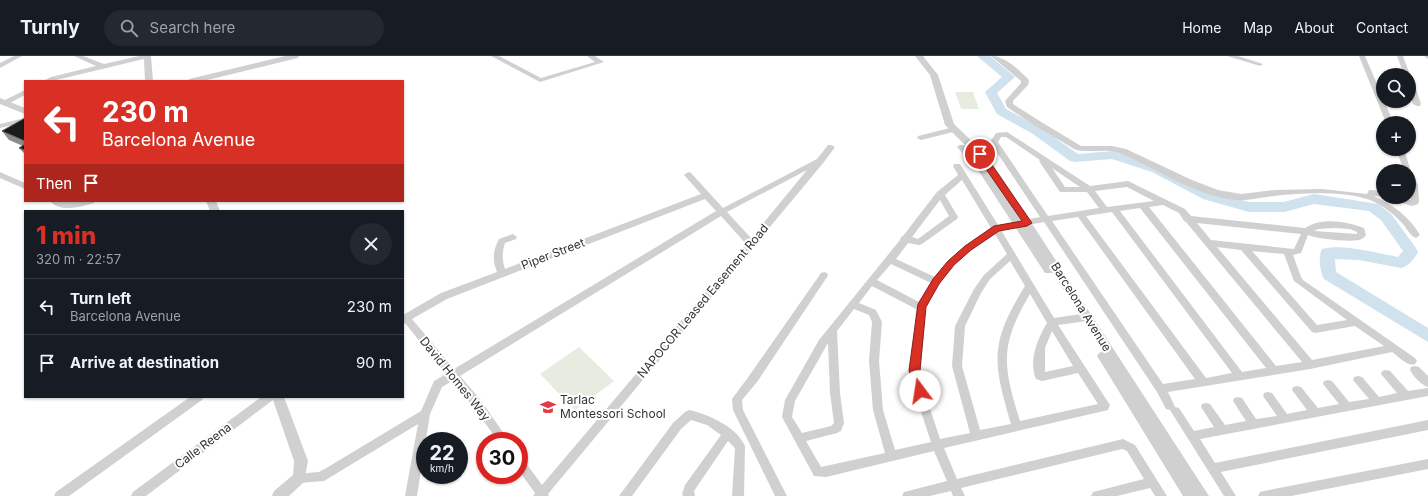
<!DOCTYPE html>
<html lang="en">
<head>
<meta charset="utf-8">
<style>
  :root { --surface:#171b24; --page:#242831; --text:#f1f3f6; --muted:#9ea1a6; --line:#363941; --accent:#d93025 }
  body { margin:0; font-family:Inter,sans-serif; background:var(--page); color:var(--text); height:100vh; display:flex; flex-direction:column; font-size:15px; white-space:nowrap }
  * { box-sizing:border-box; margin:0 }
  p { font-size:13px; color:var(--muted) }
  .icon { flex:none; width:22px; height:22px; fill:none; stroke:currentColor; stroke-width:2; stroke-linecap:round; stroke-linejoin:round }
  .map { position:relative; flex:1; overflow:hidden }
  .panel { position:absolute; left:24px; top:154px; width:380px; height:188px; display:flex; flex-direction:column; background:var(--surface); border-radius:0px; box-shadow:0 1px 3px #0004 }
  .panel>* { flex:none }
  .hud { position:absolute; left:24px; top:24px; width:380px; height:122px; border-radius:0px; box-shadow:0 1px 3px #0004; background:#d93025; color:#fff; overflow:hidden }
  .controls { position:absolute; left:1376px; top:12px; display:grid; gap:8px }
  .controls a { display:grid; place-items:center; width:40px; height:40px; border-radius:50%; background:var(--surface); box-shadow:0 1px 3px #0004; font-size:20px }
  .speed { position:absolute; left:416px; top:376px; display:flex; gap:8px; font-size:20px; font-weight:700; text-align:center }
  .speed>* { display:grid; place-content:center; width:52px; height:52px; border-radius:50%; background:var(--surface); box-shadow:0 1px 3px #0004; line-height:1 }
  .speed small { font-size:10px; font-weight:400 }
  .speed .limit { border:6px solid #d22; background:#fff; color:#111 }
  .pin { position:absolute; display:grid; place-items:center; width:34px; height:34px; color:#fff; margin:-17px; border:2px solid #fff; border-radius:50%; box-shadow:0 1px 4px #0007 }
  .me { position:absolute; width:44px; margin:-22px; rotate:346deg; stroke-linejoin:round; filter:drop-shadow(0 0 3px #0008) }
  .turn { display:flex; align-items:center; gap:14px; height:84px; padding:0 12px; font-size:18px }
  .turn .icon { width:52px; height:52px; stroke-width:2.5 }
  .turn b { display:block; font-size:28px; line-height:34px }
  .then { display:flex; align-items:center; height:38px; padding:0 12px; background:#0003; gap:8px; font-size:15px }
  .round { display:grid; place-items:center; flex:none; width:42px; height:42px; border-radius:21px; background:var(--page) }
  .summary { display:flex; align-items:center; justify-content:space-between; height:68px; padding:0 12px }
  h1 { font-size:24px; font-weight:800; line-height:30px; color:var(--accent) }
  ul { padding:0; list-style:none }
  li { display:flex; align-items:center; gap:12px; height:56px; padding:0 12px; border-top:1px solid var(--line) }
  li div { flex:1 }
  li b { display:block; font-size:15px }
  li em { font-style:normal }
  header { display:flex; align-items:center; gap:24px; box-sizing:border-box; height:56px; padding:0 20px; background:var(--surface); border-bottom:1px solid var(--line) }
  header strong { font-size:19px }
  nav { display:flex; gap:22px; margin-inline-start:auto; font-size:14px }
  .search { width:280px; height:36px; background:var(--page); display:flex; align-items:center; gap:10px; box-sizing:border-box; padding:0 14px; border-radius:22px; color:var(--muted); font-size:15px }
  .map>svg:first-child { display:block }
</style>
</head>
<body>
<header>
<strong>Turnly</strong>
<div class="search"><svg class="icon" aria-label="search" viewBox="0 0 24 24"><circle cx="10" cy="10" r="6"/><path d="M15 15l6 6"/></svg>Search here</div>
<nav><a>Home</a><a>Map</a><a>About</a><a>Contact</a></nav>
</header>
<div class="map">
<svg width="1428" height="440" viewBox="0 0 1428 440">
  <rect width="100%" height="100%" fill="#fff"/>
  <path fill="#e6ecdf" d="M 955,36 L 973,36 L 979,53 L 961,53 Z
    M 579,291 L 614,325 L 575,354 L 540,318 Z"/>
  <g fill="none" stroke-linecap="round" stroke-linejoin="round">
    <path fill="#cfe2ee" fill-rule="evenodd" d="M 977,0 L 990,0 L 1015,21 L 997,37 L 1006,53 L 1041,72 L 1078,98 L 1113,95 L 1118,96 L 1162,110 L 1212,136 L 1249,146 L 1284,146 L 1314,138 L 1378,148 L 1391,158 L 1416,192 L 1418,196 C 1414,203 1409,210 1401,212 L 1359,204 L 1335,203 L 1336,216 L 1428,272 L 1428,286 L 1324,223 C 1320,216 1318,200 1322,193 C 1342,187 1377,197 1398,201 L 1403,195 L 1381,164 L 1369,155 L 1314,148 L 1284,156 L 1249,156 L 1203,143 L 1152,116 L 1112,103 L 1075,106 L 1070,105 L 1033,78 L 997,58 L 985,36 L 1002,21 Z"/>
    <path fill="#d0d0d0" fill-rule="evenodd" d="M 14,0 L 22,0 L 0,12 L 0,7 Z
      M 74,0 L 83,0 L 104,8 L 139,0 L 151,0 L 153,25 L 145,25 L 144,3 L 52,25 L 43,25 L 51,21 L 96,10 Z
      M 491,0 L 499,0 L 541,22 L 595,6 L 587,0 L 595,0 L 604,6 L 540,26 Z
      M 991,0 C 1005,0 1019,14 1029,24 L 1028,29 L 1013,45 L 1013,48 L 1038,64 L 1081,90 L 1112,90 L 1126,93 L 1192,124 L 1218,134 L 1241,138 L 1275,134 L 1322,133 L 1367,138 L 1369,134 L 1383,135 L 1383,141 L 1374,140 C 1393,149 1409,160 1420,179 L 1416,182 C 1410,180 1406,171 1402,167 C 1393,157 1379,147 1367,143 C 1341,135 1302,137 1275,140 C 1262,141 1249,145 1236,144 C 1195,140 1157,113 1120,97 C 1106,92 1091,97 1076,94 L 1032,68 L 1007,51 L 1005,45 L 1021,27 L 1021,25 Z
      M 1227,0 L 1238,0 L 1263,8 L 1260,10 Z
      M 1359,0 L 1365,0 L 1383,42 L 1383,45 L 1384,45 L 1394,67 L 1386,67 Z
      M 1397,0 L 1403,0 L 1410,19 L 1409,20 L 1409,19 L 1404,19 Z
      M 1424,0 L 1428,0 L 1428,3 Z
      M 1409,22 L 1413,24 L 1421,48 L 1420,50 L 1417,50 L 1413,48 L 1409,35 Z
      M 25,34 L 25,39 L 8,48 L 2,48 L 1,46 Z
      M 25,62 L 25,66 L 0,72 L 0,68 Z
      M 954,71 L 957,71 L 957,75 L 921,84 L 917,82 L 918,80 Z
      M 1007,76 L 1090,130 L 1128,125 L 1185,153 L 1191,160 L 1305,172 C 1321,161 1347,165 1364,172 L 1366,179 C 1364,182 1362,183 1359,184 C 1349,186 1318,183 1308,179 L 1301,197 L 1293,199 L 1301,221 L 1303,224 L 1415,302 L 1417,305 L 1415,308 C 1408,311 1399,301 1392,296 L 1310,313 L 1168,336 L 1175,351 L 1179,352 L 1194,375 L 1214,371 L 1201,351 L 1202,348 L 1206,347 L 1210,348 L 1225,369 L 1246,365 L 1233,345 L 1234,342 L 1238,341 L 1242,342 L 1256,363 L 1277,360 L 1263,340 L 1264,337 L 1268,336 L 1272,337 L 1287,358 L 1307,354 L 1292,334 L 1293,331 L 1297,330 L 1301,331 L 1318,352 L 1339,348 L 1323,328 L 1324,325 L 1328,324 L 1332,325 L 1349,346 L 1369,343 L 1353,324 L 1354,321 L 1358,320 L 1362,321 L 1379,341 L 1397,337 L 1381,318 L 1382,315 L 1386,314 L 1390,315 L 1408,335 L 1428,332 L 1428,340 L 1200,383 L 1215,407 L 1428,364 L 1428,374 L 1221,416 L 1236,440 L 1224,440 L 1170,354 L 1166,353 L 1157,336 L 1044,166 L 1001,174 L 1054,262 L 1087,257 L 1090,258 L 1092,261 L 1090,264 L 1087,265 L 1058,269 L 1110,349 L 1108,354 L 1104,355 L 944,392 L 957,423 L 1123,383 L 1135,389 L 1167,440 L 1155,440 L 1150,432 L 1117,440 L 1091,440 L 1093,436 L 1097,435 L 1144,423 L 1127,395 L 1122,393 L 961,432 L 965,440 L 953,440 L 951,435 L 930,440 L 902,440 L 904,436 L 908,435 L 947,425 L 934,395 L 826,421 L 814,420 L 782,361 L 785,344 L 819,284 L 900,184 L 901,181 L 903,180 L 937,136 L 958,119 L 953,110 L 954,108 L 960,108 L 998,169 L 1040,161 L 990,86 L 996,77 ZM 1001,81 L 1006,81 L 1040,104 L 1039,105 L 1060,136 L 1087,136 L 1099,152 L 1048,160 L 998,86 ZM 1052,112 L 1080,131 L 1065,131 ZM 962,124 L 991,172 C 968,187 952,199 935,221 L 896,203 L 908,187 L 919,189 L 922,188 L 957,163 L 958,161 L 945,139 ZM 1127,131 L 1154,145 L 1107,151 L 1095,135 ZM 940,144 L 949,160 L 918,183 L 912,181 ZM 1163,149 L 1179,157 L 1184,165 L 1186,166 L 1302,306 L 1276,310 L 1149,151 ZM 1140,152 L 1266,312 L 1242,316 L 1120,155 ZM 1112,156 L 1232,317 L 1206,322 L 1086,160 ZM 1078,161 L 1195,323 L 1163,328 L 1052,165 ZM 1197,167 L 1301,178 L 1294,193 L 1211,184 ZM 1334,172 L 1350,173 L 1357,176 L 1357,178 L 1314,175 L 1318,173 ZM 995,178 L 1007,198 L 984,219 L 974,233 L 955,270 L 952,310 L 970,377 L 940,383 L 920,322 L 926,251 L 939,228 L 954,209 L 971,194 ZM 1217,191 L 1241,194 L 1312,276 L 1315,277 L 1355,270 L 1384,290 L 1312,304 ZM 1252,195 L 1284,198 L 1294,225 L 1347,264 L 1317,269 ZM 1010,205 L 1025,230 C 990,287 992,304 1011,368 L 980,374 L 962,310 L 965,270 L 981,237 L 990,223 ZM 891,208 L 931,227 L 919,246 L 877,224 ZM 872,230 L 916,253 L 910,322 L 931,386 L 895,394 L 883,354 L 879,305 L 882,266 L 876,254 L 859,247 ZM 1030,238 L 1047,267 C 1038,282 1028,305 1036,323 L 1042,325 L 1078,317 L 1098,348 L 1020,365 C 1003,310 999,290 1030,238 ZM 854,253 L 869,259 L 872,266 L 869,305 L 873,354 L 885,397 L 821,411 L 806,385 L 837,377 L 841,375 L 844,367 L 840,337 L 837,275 ZM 1052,275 L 1073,310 L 1045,316 L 1045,292 ZM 828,287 L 830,337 L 834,367 L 831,370 L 802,377 L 792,361 L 795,345 Z
      M 828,89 L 831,89 L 835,91 L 824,106 L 548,438 L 549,440 L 533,440 L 535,437 L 519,415 L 519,401 L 523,403 L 542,429 L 746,188 L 721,160 L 460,320 L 480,343 L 509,385 L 498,385 L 472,349 L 452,325 L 442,331 L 430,358 L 417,440 L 405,440 L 418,368 L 324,425 L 299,427 L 295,426 L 293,422 L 295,418 L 319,416 L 328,411 L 421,355 L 434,325 L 446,318 L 405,267 L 403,268 L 403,259 L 441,237 L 497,216 C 492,204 493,194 499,183 L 513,178 L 517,181 L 516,183 L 505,187 C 502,196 502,204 505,213 L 701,138 L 684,119 L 688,116 L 691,117 L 723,152 L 817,103 ZM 807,114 L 751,182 L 727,156 ZM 705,143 L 716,155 L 454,313 L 412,263 L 447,243 Z
      M 1396,93 L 1404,93 L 1411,116 L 1418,129 L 1419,146 L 1418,148 L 1412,150 L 1390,143 L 1389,141 L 1402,141 L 1411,144 L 1409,115 L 1404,115 Z
      M 0,116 L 25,127 L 25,133 L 0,122 Z
      M 50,145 L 68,146 L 95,145 L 94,147 C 81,151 60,157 50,145 Z
      M 824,216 L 827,217 L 828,219 L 827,221 L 757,326 L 742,344 L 743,354 L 787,440 L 775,440 L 733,354 L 732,343 L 749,320 L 821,217 Z
      M 1415,310 L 1419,311 L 1428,320 L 1428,331 C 1421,329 1413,320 1410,314 L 1411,311 Z
      M 190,341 L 203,341 L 202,344 L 69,440 L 54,440 L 56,436 Z
      M 261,341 L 274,341 L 273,344 L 146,440 L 131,440 L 133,436 Z
      M 689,354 C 708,358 737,371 745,390 L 744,440 L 732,440 L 735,392 L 728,385 L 694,435 L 695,440 L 683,440 L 682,438 L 685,429 L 721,379 L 707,369 L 691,364 L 681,373 L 632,440 L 619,440 L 673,367 L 685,356 Z
      M 1428,403 L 1428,413 L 1291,440 L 1258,440 L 1260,436 L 1264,435 Z"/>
    <path fill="#d0d0d0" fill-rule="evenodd" d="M 285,0 L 299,0 L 298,2 L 203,25 L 188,25 L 189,23 Z
      M 915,0 L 923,0 L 938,19 L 954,68 L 983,96 L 999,117 L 1209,440 L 1183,440 L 1099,303 L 1097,300 L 1099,297 L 1103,295 L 1053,217 L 1045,217 L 978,114 L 957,91 L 959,89 L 965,89 L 945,69 L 930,19 Z
      M 0,42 L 25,52 L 25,58 L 0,48 Z
      M 206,145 L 216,145 L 220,155 L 210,155 Z
      M 272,341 L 284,341 L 308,405 L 304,426 L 289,440 L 272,440 L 274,435 L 293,419 L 294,405 Z"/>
  </g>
  <path fill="#8c8c8c" d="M 25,62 L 25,98 L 19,92 L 23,90 L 9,84 L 2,75 Z"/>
  <path fill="#1a1a1a" stroke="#5f5f5f" d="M 25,62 L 25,85 L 2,75 Z
    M 25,88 L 25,94 L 19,92 Z"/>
  <path fill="#d93025" stroke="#8d1f18" d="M 977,96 L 983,96 L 1032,167 L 1027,170 L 999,175 L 971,194 L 954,209 L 939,228 L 926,251 L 920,314 L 925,335 L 920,340 L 914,335 L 909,314 L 918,248 L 933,223 L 948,205 L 965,190 L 994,170 L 1022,165 L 977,100 Z"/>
  <defs>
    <symbol id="school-bare" viewBox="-9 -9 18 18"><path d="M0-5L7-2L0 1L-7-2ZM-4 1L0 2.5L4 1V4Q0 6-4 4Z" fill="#e63946" stroke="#fff" stroke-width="2.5" paint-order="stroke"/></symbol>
  </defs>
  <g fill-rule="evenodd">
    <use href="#school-bare" x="537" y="340" width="22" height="22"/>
  </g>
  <g text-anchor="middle" stroke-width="4" stroke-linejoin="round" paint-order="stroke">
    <g font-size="12" fill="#333" stroke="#fff">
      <text transform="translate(553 198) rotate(-21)" y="4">Piper Street</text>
      <text transform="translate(703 245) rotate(-50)" y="4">NAPOCOR Leased Easement Road</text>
      <text transform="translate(1081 251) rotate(58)" y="4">Barcelona Avenue</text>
      <text transform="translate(455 323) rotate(51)" y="4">David Homes Way</text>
      <text transform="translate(203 390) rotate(-37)" y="4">Calle Reena</text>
    </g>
    <g font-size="12" fill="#333" stroke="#fff" text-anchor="start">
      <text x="560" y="348">Tarlac<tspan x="560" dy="14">Montessori School</tspan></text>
    </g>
  </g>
</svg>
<div class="controls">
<a><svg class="icon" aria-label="search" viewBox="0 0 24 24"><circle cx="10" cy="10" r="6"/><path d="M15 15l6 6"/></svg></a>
<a>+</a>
<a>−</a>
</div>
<div class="speed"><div>22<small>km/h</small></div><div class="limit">30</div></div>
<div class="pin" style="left:980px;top:98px;background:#d93025"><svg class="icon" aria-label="arrive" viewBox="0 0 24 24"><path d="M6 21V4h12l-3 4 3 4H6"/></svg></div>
<svg class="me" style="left:920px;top:335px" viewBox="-20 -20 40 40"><circle r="19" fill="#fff"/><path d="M0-13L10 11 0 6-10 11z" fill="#d93025"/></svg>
<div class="hud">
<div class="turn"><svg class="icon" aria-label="left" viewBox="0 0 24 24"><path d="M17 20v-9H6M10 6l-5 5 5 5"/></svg><div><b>230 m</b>Barcelona Avenue</div></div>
<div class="then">Then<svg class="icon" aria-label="arrive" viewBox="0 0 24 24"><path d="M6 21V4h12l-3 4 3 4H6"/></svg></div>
</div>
<section class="panel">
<div class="summary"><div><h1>1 min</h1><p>320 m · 22:57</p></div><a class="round"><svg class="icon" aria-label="close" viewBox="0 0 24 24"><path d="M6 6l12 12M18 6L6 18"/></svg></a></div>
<ul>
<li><svg class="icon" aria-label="left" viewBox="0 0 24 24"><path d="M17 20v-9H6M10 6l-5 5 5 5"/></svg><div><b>Turn left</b><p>Barcelona Avenue</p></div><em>230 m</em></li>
<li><svg class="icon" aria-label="arrive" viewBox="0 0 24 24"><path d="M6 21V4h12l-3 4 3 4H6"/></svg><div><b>Arrive at destination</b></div><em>90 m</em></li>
</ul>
</section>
</div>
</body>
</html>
